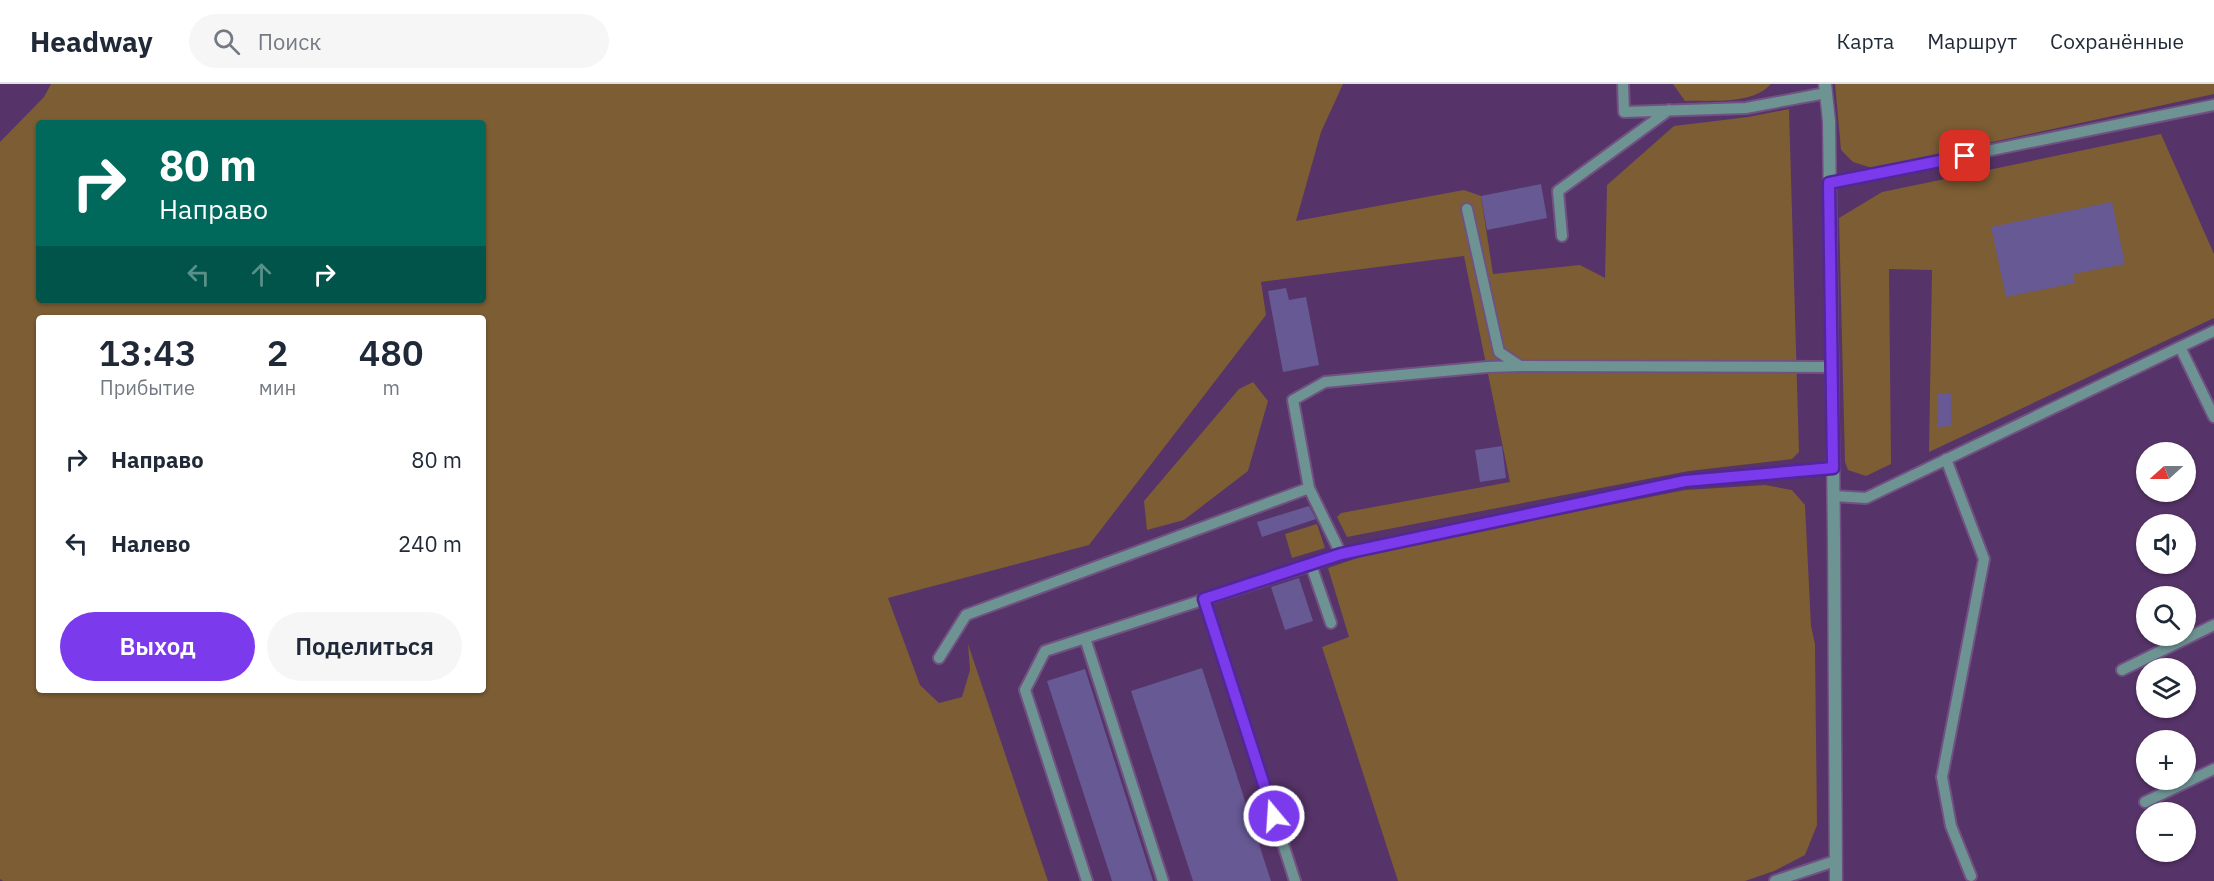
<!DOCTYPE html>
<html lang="ru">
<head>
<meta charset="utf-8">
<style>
  :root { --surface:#fff; --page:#f6f6f7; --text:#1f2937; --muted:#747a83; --line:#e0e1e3; --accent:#7c3aed }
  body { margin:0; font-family:"IBM Plex Sans",sans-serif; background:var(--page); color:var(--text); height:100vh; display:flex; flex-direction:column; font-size:22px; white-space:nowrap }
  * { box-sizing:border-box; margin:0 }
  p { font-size:20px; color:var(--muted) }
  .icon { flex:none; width:33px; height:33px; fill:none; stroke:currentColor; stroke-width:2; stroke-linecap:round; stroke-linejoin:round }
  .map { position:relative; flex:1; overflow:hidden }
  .drawer { position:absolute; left:36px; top:231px; width:450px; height:378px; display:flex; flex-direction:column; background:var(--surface); border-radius:6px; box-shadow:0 2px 4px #0004 }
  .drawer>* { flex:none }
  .top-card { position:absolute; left:36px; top:36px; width:450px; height:183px; border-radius:6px; box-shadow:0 2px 4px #0004; background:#00695c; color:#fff; overflow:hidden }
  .needle { width:39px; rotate:249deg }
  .controls { position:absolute; left:2136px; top:358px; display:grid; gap:12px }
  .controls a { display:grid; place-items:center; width:60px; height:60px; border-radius:50%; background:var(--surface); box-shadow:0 2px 4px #0004; font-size:30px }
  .pin { position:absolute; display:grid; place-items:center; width:51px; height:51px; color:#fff; margin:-26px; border-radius:12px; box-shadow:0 3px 9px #0006 }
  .me { position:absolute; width:66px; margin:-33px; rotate:342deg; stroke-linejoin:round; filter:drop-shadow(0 0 4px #0008) }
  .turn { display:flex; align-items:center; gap:21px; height:126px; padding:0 24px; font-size:27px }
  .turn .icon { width:78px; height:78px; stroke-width:2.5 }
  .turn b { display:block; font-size:42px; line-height:51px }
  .lanes { display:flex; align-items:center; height:57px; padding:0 24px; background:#0003; justify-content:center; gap:30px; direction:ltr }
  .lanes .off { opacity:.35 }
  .eta { display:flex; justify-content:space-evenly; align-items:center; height:102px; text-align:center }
  .eta b { font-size:36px; font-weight:600; line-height:42px }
  .button { display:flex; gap:12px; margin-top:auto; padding:12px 24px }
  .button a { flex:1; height:69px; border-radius:36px; background:var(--accent); color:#fff; font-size:24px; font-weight:600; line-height:69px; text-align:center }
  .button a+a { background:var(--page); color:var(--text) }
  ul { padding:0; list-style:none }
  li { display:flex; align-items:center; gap:18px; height:84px; padding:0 24px }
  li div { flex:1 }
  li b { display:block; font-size:22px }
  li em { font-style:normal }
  header { display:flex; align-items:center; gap:36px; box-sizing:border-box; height:84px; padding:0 30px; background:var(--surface); border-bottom:2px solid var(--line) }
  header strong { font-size:28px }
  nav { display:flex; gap:33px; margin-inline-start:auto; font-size:21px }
  .search { width:420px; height:54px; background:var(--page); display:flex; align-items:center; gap:15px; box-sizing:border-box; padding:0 21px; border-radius:33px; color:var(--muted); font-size:22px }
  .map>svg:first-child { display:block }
</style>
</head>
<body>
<header>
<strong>Headway</strong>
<div class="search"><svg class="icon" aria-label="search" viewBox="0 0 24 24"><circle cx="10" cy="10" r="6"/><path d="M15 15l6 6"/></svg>Поиск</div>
<nav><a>Карта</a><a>Маршрут</a><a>Сохранённые</a></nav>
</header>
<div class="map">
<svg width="2214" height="797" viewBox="0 0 2214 797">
  <rect width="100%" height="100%" fill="#563368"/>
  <path fill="#7c5d34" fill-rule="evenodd" d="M 51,0 L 1343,0 L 1321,48 L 1296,137 L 1464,106 L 1481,112 L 1493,190 L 1580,181 L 1605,194 L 1607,101 L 1674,42 L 1748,33 L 1789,25 L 1799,368 L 1792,375 L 1689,387 L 1347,453 L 1337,433 L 1341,429 L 1510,398 L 1464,172 L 1261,198 L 1266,231 L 1089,461 L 888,514 L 920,601 L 939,619 L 962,613 L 970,586 L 968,560 L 1048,797 L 3,797 L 0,795 L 0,58 L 44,13 ZM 39,39 L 483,39 L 483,216 L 39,216 ZM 39,234 L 483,234 L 483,606 L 39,606 Z
    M 1673,0 L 1771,0 C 1752,21 1712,16 1685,17 Z
    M 1835,0 L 2214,0 L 2214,10 L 1872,84 L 1853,78 L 1841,66 Z
    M 2161,50 L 2214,170 L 2214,234 L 1929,368 L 1932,186 L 1889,185 L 1891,380 L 1866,392 L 1848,386 L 1845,378 L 1839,134 L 1882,108 Z
    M 1253,298 L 1268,317 L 1248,387 L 1184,436 L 1147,446 L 1144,417 L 1239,305 Z
    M 1765,401 L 1792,406 L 1805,421 L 1811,542 L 1815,560 L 1817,741 L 1805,771 L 1774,787 L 1745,797 L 1398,797 L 1322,563 L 1349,553 L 1328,484 L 1378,467 L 1685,406 Z
    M 1317,440 L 1325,464 L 1292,474 L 1285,450 Z"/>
  <path fill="#675994" d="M 1541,100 L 1547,134 L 1487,146 L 1481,112 Z
    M 2112,118 L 2125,180 L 2073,190 L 2075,199 L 2006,213 L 1991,143 Z
    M 1286,204 L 1289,216 L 1306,213 L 1319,281 L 1283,288 L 1268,207 Z
    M 1937,310 L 1951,310 L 1951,342 L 1938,343 Z
    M 1502,362 L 1506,394 L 1480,398 L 1475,366 Z
    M 1309,422 L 1316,435 L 1262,453 L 1257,438 Z
    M 1299,494 L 1313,537 L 1285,546 L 1271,503 Z
    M 1202,584 L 1271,797 L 1193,797 L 1131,607 Z
    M 1085,585 L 1153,797 L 1112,797 L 1047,597 Z"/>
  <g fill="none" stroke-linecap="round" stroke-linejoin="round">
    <defs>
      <path id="service" d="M 1623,0 L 1624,28 L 1746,24 L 1826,9
        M 1829,99 L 2214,21
        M 1467,125 L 1499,268 L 1520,282 L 1832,283
        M 1562,152 L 1558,107 L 1669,26
        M 2180,263 L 2214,247
        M 1946,375 L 1984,475 L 1942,693 L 1951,742 L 1971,792
        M 1834,412 L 1866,414 L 2180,263 L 2214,333
        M 1341,470 L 1309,404 L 1293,316 L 1325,298 L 1487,283 L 1520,282
        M 1204,515 L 1295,797
        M 1331,539 L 1311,481 L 1341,470 L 1685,397 L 1833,384
        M 1085,554 L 1163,797
        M 939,574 L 966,531 L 1309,404
        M 2122,586 L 2214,541
        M 2145,718 L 2214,685
        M 1087,797 L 1025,606 L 1045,567 L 1311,481
        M 1775,797 L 1835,777"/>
      <path id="tertiary" d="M 1825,0 L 1829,37 L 1834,454 L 1836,797"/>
    </defs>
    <use href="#service" stroke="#715182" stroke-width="14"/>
    <use href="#tertiary" stroke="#715182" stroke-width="15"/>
    <use href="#service" stroke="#6d9392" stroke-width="10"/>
    <use href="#tertiary" stroke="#6d9392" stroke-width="12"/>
  </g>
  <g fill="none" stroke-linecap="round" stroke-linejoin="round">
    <defs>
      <path id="route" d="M 1274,732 L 1204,515 L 1341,470 L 1685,397 L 1833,384 L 1829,99 L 1965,72"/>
    </defs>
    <use href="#route" stroke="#51269a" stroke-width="15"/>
    <use href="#route" stroke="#7c3aed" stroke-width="10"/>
  </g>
</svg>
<div class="controls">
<a><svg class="needle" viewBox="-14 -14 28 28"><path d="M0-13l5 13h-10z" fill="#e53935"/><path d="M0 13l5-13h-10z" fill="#747a83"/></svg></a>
<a><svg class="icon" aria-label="sound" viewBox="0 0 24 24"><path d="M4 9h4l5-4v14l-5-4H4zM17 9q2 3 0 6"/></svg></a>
<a><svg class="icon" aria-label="search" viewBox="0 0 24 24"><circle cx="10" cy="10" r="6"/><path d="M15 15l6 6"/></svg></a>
<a><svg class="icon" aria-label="layers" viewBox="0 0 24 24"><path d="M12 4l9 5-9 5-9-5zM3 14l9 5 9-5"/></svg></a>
<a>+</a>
<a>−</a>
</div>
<div class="pin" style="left:1965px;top:72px;background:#d93025"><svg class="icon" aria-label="arrive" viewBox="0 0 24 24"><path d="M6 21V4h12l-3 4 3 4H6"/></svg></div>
<svg class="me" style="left:1274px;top:732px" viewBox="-20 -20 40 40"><circle r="17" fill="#7c3aed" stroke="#fff" stroke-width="3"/><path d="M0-11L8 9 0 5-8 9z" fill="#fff"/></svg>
<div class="top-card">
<div class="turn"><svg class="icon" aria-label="right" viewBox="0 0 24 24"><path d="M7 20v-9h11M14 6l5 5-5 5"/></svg><div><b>80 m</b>Направо</div></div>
<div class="lanes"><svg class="icon off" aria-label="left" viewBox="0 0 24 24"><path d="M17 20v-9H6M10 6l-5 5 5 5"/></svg><svg class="icon off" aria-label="ahead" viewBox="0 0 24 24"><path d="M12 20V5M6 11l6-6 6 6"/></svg><svg class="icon" aria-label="right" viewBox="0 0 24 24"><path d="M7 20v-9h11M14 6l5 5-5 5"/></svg></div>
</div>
<section class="drawer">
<div class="eta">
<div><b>13:43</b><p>Прибытие</p></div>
<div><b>2</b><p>мин</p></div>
<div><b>480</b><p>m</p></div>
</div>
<ul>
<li><svg class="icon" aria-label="right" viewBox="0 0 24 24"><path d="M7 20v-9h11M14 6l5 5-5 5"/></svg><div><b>Направо</b></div><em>80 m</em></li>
<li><svg class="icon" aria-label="left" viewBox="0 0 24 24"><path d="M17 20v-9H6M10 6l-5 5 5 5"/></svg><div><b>Налево</b></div><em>240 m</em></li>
</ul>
<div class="button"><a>Выход</a><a>Поделиться</a></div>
</section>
</div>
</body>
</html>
